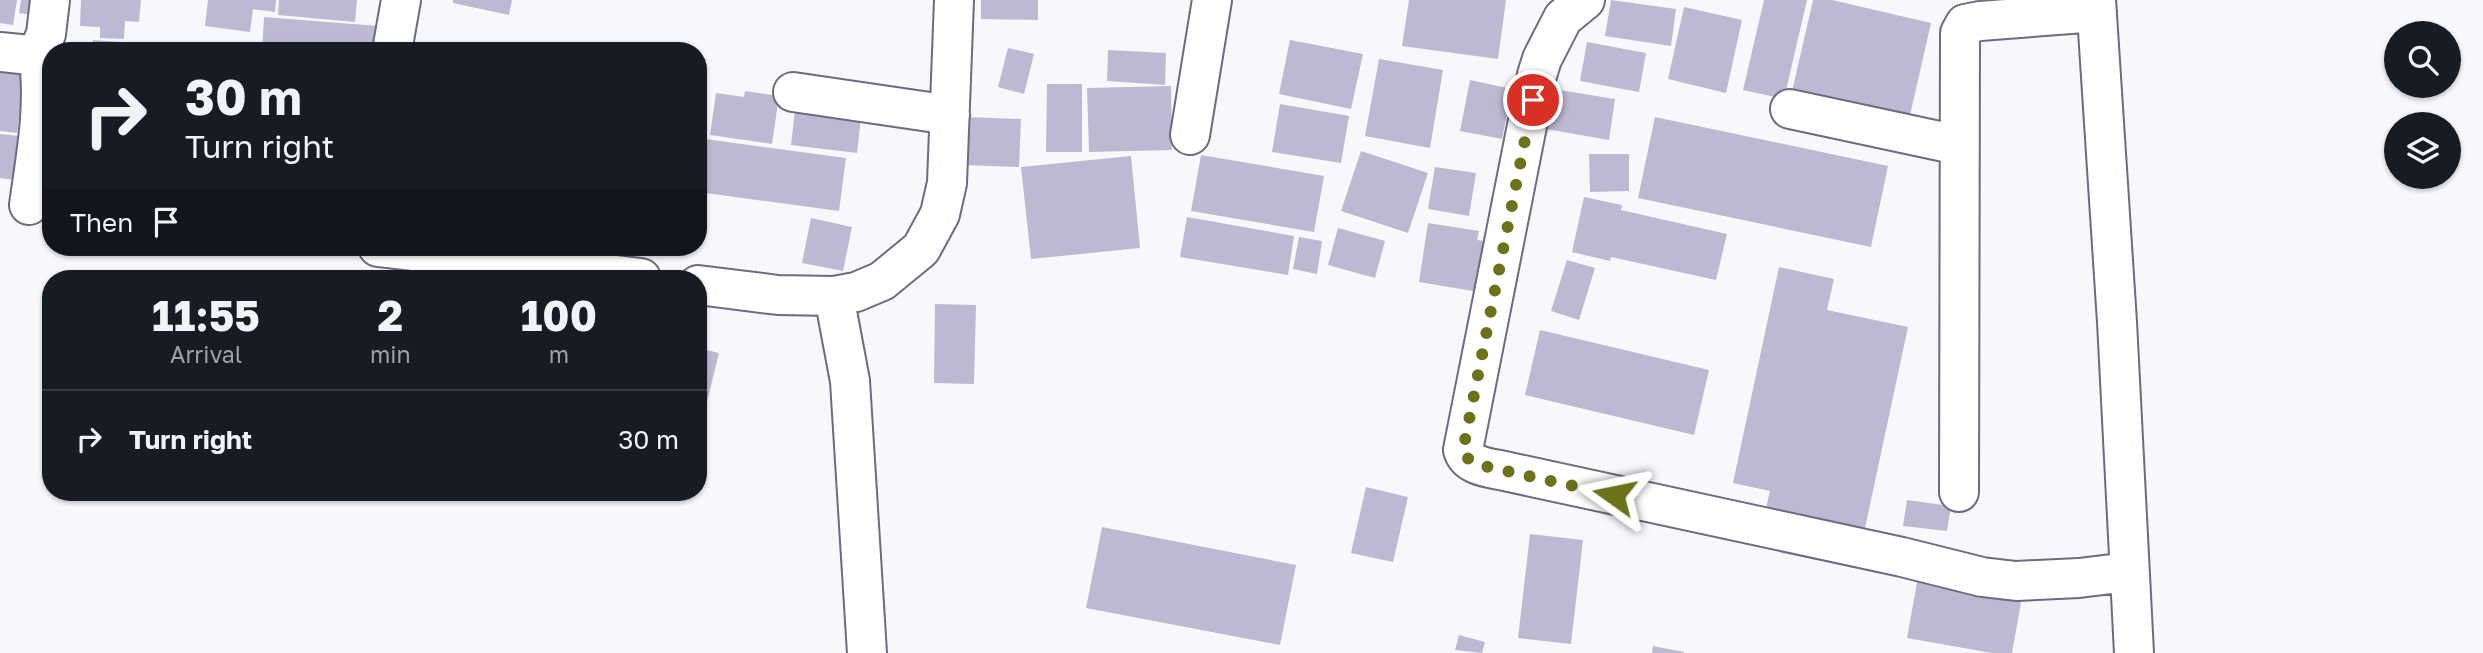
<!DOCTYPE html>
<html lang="en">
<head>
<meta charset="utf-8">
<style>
  :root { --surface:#171b24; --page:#20242c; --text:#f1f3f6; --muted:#9ea1a6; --line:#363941 }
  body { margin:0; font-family:"Golos Text",sans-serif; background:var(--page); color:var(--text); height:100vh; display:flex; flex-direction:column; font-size:26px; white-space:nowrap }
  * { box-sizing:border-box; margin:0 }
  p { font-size:23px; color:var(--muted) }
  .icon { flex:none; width:38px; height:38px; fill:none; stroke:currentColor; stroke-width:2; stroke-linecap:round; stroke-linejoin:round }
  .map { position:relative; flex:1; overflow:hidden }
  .panel { position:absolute; left:42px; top:270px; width:665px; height:231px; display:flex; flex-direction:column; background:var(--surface); border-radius:28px; box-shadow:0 2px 5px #0004 }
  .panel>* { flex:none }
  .banner { position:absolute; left:42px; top:42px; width:665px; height:214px; border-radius:28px; box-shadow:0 2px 5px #0004; background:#171b24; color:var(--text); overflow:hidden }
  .controls { position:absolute; left:2384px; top:21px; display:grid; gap:14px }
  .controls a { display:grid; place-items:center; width:77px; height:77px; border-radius:50%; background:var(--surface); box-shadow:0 2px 5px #0004; font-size:35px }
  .pin { position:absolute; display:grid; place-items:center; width:60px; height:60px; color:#fff; margin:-30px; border:4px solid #fff; border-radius:50%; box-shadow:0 2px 7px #0007 }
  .me { position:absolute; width:77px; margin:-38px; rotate:282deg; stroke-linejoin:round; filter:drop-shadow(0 0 5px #0008) }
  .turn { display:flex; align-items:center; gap:24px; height:147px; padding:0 28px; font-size:32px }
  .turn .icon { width:91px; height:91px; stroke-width:2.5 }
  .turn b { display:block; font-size:49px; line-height:60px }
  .then { display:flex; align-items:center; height:66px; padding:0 28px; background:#0003; gap:14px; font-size:26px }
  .eta { display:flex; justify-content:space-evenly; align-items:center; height:119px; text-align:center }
  .eta b { font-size:42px; font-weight:700; line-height:49px }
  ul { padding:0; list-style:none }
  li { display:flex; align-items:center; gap:21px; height:98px; padding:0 28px; border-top:2px solid var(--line) }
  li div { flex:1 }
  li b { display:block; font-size:26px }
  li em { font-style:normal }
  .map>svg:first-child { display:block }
</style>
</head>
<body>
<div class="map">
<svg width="2483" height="653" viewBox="0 0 2483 653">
  <rect width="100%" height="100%" fill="#f8f7fc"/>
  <path fill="#beb9d2" d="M 0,0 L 17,0 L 13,25 L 0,23 Z
    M 21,0 L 35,0 L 33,15 L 19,13 Z
    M 81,0 L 141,0 L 139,22 L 125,21 L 124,39 L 100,38 L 100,27 L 80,26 Z
    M 208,0 L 276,0 L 275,12 L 253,9 L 250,32 L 205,26 Z
    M 279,0 L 357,0 L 355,22 L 278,15 Z
    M 453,0 L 512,0 L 509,15 L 453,3 Z
    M 981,0 L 1038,0 L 1038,20 L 981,19 Z
    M 1409,0 L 1506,0 L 1498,59 L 1402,46 Z
    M 1611,0 L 1676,9 L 1671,46 L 1605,36 Z
    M 1764,0 L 1807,0 L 1784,99 L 1743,90 Z
    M 1813,0 L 1832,0 L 1931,23 L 1908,124 L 1791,96 Z
    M 1684,7 L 1742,20 L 1726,93 L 1668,79 Z
    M 264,17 L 378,26 L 376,51 L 262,51 Z
    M 93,40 L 122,42 L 121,51 L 92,51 Z
    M 1290,40 L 1363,54 L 1351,109 L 1279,94 Z
    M 1587,42 L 1646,53 L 1639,92 L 1580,81 Z
    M 1008,48 L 1034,54 L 1024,94 L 998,87 Z
    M 1108,50 L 1166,53 L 1165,85 L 1107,81 Z
    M 1379,59 L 1443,70 L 1430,148 L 1365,136 Z
    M 0,61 L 26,64 L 17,133 L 0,131 Z
    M 1470,80 L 1512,89 L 1502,139 L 1460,131 Z
    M 1047,84 L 1082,84 L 1082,152 L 1046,152 Z
    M 1171,86 L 1172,150 L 1089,152 L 1087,88 Z
    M 1553,89 L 1615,99 L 1609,140 L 1546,129 Z
    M 745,91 L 779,96 L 772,144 L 710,135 L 716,93 L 744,97 Z
    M 796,101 L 862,109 L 857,153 L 791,145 Z
    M 1280,104 L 1349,116 L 1341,163 L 1272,152 Z
    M 966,117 L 1021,119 L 1019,167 L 965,165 Z
    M 1655,117 L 1888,166 L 1871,247 L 1638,198 Z
    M 0,134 L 19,136 L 14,180 L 0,178 Z
    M 698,138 L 846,158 L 839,211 L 698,192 Z
    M 1361,151 L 1428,173 L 1408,233 L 1341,211 Z
    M 1589,154 L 1629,154 L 1629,191 L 1590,192 Z
    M 1201,155 L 1324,176 L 1314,232 L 1191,211 Z
    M 1131,156 L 1140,248 L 1031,259 L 1021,167 Z
    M 1435,167 L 1476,173 L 1469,216 L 1428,209 Z
    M 1584,197 L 1622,205 L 1621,210 L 1727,234 L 1716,280 L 1611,257 L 1610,261 L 1572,252 Z
    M 1187,217 L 1294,236 L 1288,275 L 1180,257 Z
    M 811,218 L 852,227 L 843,271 L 802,263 Z
    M 1428,223 L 1479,231 L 1477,240 L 1493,242 L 1485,293 L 1419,282 Z
    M 1338,228 L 1385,241 L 1375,278 L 1328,265 Z
    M 1299,237 L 1322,241 L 1317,274 L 1293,269 Z
    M 1567,260 L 1595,268 L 1579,320 L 1551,311 Z
    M 1779,267 L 1834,279 L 1827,310 L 1908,327 L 1864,533 L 1765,512 L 1770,491 L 1733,483 Z
    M 935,304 L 976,305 L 974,384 L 934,383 Z
    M 1540,330 L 1709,370 L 1694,435 L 1525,395 Z
    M 698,348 L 719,353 L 707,402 L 698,400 Z
    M 1366,487 L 1408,497 L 1393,562 L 1351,553 Z
    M 1907,500 L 1951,506 L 1947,531 L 1903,526 Z
    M 1102,527 L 1296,565 L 1280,645 L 1086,608 Z
    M 1530,534 L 1583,540 L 1571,644 L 1518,638 Z
    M 1920,566 L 2023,591 L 2012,653 L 1992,653 L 1907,638 Z
    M 1459,635 L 1485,642 L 1482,653 L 1455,650 Z
    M 1653,646 L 1684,652 L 1684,653 L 1652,653 Z"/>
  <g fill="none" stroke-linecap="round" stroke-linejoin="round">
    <defs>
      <path id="minor" d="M 1585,0 L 1563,18 L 1542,59 L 1537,75 L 1463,450 C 1468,468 1494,468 1509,472 L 1902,557 L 1982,577 L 2016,581 L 2079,578 L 2128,572
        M 2096,0 L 2117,322 L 2134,653
        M 392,51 L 401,0
        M 0,52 L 30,55 L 38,53 L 46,34 L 50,0
        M 793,92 L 950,115
        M 1790,109 L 1958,145
        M 1190,135 L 1212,0
        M 29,205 C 36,154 46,105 38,53
        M 378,247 L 641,278
        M 698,285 L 778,295 L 834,296 L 856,292 L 882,281 L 921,249 L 940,214 L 947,183 L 954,0
        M 834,296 L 850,381 L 867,653
        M 1959,492 L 1960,33 L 1965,24 L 1980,21 L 2097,12"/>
    </defs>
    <use href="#minor" stroke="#6f6a81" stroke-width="42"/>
    <use href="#minor" stroke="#fff" stroke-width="38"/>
  </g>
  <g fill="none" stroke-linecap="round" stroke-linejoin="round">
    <path stroke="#6b721a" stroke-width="12" stroke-dasharray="0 21.6" d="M 1533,100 L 1463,450 L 1465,456 L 1475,464 L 1614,495"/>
  </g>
</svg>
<div class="controls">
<a><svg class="icon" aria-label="search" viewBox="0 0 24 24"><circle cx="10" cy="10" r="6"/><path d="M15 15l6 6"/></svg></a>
<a><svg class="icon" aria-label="layers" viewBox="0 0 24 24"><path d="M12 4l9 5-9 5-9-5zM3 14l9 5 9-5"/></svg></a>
</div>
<div class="pin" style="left:1533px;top:100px;background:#d93025"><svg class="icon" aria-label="arrive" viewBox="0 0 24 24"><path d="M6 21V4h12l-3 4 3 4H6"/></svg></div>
<svg class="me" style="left:1614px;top:495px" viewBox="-20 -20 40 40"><path d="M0-17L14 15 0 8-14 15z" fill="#6b721a" stroke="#fff" stroke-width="4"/></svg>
<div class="banner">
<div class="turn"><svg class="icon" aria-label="right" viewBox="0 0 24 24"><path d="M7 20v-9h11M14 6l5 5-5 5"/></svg><div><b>30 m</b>Turn right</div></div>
<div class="then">Then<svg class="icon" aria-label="arrive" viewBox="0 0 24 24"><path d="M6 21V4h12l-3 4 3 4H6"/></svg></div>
</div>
<section class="panel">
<div class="eta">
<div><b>11:55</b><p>Arrival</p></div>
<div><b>2</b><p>min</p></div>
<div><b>100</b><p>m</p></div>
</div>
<ul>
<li><svg class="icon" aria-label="right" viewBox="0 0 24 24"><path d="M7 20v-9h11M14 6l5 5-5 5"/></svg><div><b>Turn right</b></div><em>30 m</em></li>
</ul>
</section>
</div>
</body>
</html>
